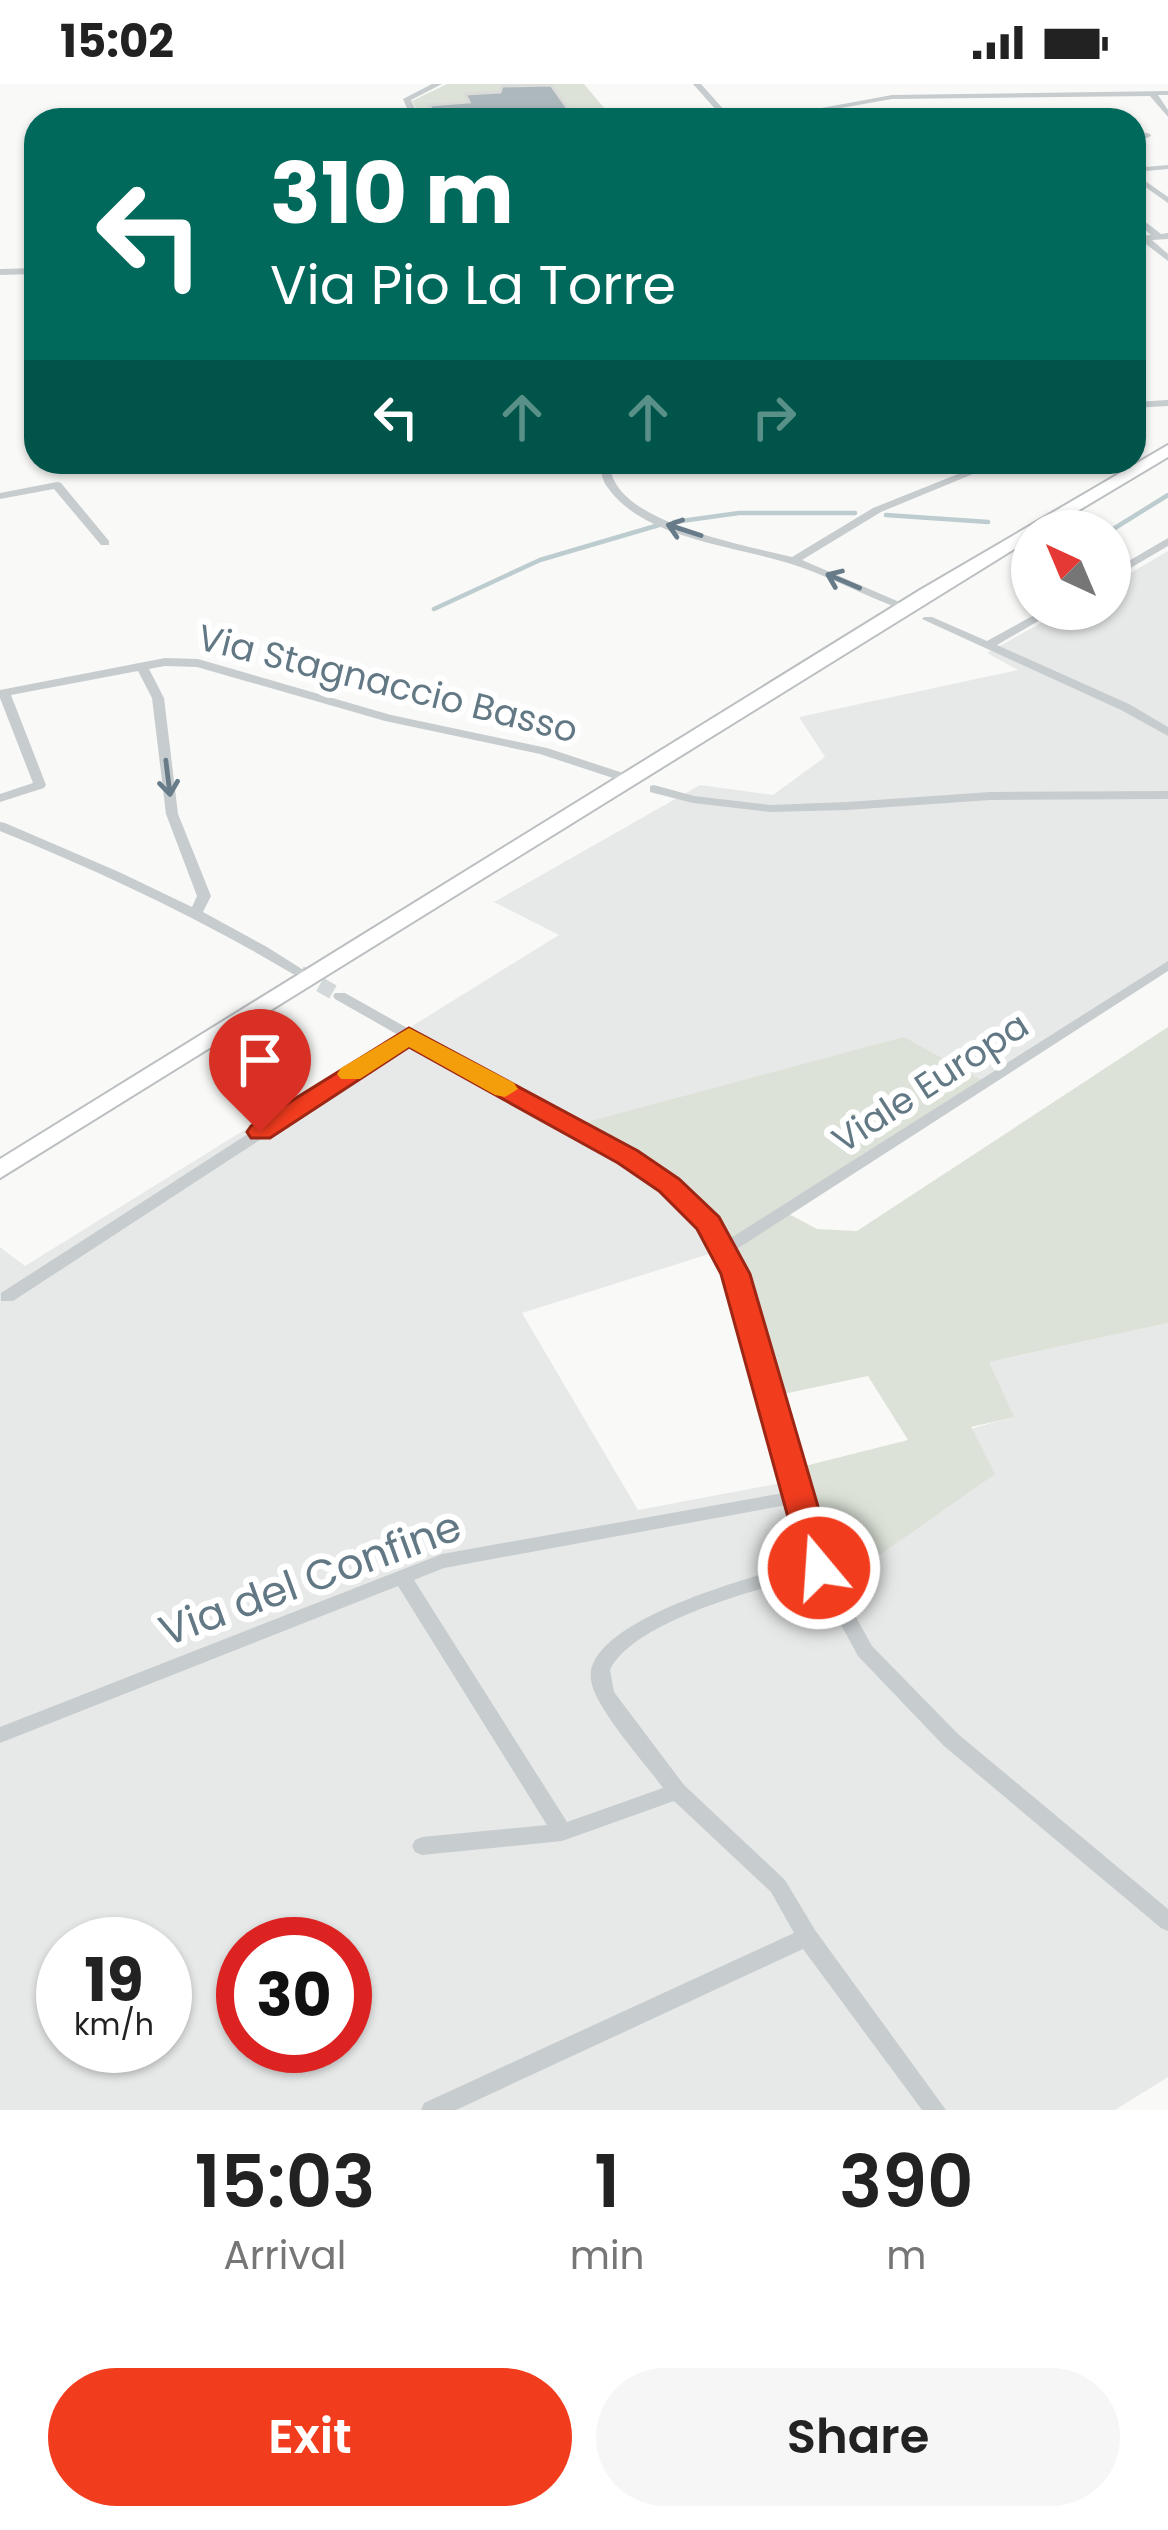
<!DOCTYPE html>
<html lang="en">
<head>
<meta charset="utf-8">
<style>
  :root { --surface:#fff; --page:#f6f6f6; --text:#222; --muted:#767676; --accent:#f23c1e }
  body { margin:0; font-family:Poppins,sans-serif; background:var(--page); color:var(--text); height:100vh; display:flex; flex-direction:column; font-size:45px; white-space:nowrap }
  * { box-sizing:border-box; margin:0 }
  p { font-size:39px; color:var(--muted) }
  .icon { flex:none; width:66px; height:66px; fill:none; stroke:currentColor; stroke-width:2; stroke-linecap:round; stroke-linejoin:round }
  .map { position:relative; height:2026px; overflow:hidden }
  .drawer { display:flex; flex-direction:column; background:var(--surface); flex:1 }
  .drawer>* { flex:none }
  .hud { position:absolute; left:24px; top:24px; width:1122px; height:366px; border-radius:36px; box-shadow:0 3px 9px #0004; background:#00695c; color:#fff; overflow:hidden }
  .needle { width:78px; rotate:316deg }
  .fabs { position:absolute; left:1011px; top:426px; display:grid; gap:24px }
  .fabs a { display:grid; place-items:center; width:120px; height:120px; border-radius:50%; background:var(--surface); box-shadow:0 3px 9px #0004; font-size:60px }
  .speed { position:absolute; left:36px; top:1833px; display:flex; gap:24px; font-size:60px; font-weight:700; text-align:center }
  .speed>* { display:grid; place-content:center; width:156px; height:156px; border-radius:50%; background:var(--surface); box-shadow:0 3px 9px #0004; line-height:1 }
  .speed small { font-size:30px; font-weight:400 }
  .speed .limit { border:18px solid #d22; background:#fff; color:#111 }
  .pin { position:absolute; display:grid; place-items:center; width:102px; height:102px; color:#fff; margin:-123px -51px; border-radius:50% 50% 50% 0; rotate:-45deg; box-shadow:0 0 12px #0007 }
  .pin .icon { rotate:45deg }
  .me { position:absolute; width:132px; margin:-66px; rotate:342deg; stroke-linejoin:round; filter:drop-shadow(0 0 9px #0008) }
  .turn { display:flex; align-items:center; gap:42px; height:252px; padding:0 48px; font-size:54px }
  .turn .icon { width:156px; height:156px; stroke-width:2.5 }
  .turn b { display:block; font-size:84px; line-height:102px }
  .lanes { display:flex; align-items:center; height:114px; padding:0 48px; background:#0003; justify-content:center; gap:60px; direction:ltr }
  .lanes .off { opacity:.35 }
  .eta { display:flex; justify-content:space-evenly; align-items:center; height:204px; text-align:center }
  .eta b { font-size:72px; font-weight:600; line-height:84px }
  .button { display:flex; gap:24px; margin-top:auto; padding:24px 48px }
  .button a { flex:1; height:138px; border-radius:72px; background:var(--accent); color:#fff; font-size:48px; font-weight:600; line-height:138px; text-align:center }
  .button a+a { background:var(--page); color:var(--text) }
  .status { display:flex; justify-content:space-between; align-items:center; height:84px; padding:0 60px; background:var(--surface); direction:ltr }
  .status svg { height:33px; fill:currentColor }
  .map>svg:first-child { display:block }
</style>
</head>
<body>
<div class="status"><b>15:02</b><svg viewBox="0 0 49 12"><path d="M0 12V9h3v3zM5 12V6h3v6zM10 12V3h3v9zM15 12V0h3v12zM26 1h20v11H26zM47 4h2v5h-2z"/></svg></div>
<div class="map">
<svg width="1168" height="2026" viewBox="0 0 1168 2026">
  <rect width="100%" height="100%" fill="#f9f9f7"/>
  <path fill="#e7e9e8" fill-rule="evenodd" d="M 1168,467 L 1168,881 L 985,998 L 669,1101 L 725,1165 L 522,1229 L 638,1426 L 792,1397 L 1012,1333 L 988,1278 L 1168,1239 L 1168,1993 L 1115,2026 L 0,2026 L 0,1163 L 25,1182 L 559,851 L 494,818 L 700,701 L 773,711 L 825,673 L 799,633 L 1018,586 L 987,569 L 1066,525 L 1110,525 L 1110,501 ZM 63,1860 L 165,1860 L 165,1962 L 63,1962 ZM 243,1860 L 345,1860 L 345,1962 L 243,1962 Z"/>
  <path fill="#dce2d7" d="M 447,0 L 584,0 L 614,36 L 422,36 L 412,17 Z
    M 1168,943 L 1168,1239 L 989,1278 L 1014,1333 L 971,1343 L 995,1390 L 861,1484 L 826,1500 L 789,1386 L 908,1356 L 868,1292 L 769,1313 L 725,1165 L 669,1101 L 572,1042 L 904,953 L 985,998 L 785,1128 L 817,1145 L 857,1147 Z"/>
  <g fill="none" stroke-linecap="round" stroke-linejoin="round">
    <path stroke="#bdcccf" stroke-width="4.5" d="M 886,431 L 988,438
      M 674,438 L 739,429 L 855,429
      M 1110,447 L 1168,411
      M 434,525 L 540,476 L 659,441"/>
  </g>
  <path fill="#adb8bc" stroke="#dbdbd9" stroke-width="3" d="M 551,1 L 576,36 L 437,36 L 429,21 L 469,18 L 465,10 L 500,8 L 502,2 Z"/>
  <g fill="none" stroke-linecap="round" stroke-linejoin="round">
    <path stroke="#d3d9da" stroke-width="15" stroke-dasharray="15 8" stroke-linecap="butt" d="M 300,889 L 340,912"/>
    <defs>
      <path id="trunk" d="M 1168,361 L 1168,373 L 1044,447 L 1032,447 L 1032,454 L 0,1094 L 0,1075 L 920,506 Z"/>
    </defs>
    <use href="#trunk" stroke="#bbbfc2" stroke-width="4"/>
    <path fill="#c7cccf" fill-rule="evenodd" d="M 432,0 L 442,0 L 411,16 L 420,36 L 412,36 L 403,15 Z
      M 693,0 L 701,0 L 733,36 L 725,36 Z
      M 1168,7 L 1168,11 L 1158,11 L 1168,26 L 1168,33 L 1150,12 L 892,15 L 773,36 L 756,36 L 892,11 Z
      M 1134,45 L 1150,50 L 1151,52 L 1147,54 L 1134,50 Z
      M 1168,81 L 1168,85 L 1134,88 L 1134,84 Z
      M 1134,89 L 1168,113 L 1168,119 L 1134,95 Z
      M 1134,129 L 1161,150 L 1168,149 L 1168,155 L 1152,156 L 1168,170 L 1168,177 L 1142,157 L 1134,158 L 1134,152 L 1151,151 L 1134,136 Z
      M 36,184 L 36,190 L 0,191 L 0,185 Z
      M 1168,316 L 1168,322 L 1134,324 L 1134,318 Z
      M 599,378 L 609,378 C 611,384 611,391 614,396 C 634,441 747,462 792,473 L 873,424 L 988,378 L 1002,378 L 881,428 L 802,476 L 897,517 L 899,519 L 893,522 C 858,509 825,490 788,479 C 734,462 643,454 608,404 C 602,397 601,387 599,378 Z
      M 57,398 L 61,399 L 109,457 L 109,461 L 101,461 L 54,405 L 0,415 L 0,409 Z
      M 1168,454 L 1168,462 L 1110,496 L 1110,488 Z
      M 1045,525 L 1059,525 L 997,561 L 1129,620 L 1168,643 L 1168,652 L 1121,626 L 922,535 L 924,533 L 932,533 L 987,557 Z
      M 165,574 L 198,575 L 391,631 L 547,664 L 623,689 L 625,692 L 619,696 L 540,670 L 385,637 L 197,583 L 165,582 L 149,585 L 164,614 L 178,730 L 211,812 L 203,828 L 267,863 L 305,887 L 303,890 L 293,890 C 199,834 101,788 0,747 L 0,738 L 5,739 L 119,788 L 192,823 L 197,812 L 166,730 L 152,614 L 138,587 L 11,611 L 46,701 L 44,704 L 0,718 L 0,710 L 33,699 L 0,614 L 0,606 Z
      M 654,701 L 694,712 L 770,721 L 847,718 L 990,708 L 1168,707 L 1168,715 L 990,716 L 847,726 L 770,728 L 693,719 L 650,708 L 650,702 Z
      M 1168,877 L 1168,887 L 732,1168 L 744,1190 L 828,1483 L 872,1562 L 958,1650 L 1168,1825 L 1168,1847 L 1161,1844 L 944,1662 L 858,1572 L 814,1491 C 763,1503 633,1537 610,1586 L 614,1608 L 684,1701 L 785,1796 L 815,1846 L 946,2026 L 922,2026 L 803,1865 L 456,2026 L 421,2026 L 424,2019 L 794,1849 L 771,1808 L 674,1717 L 562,1757 L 422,1771 L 415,1768 L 412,1762 L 415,1756 L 422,1753 L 547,1741 L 398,1502 L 0,1659 L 0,1643 L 442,1470 L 789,1408 L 728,1190 L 703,1142 L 636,1084 L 410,958 L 13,1217 L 1,1217 L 1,1209 L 400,952 L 335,915 L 333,912 L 335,909 L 345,909 L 646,1078 L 715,1135 L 726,1157 ZM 792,1420 L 808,1478 C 763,1489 582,1536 591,1596 C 594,1623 645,1679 663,1704 L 567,1738 L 414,1496 L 444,1484 Z"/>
    <use href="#trunk" fill="#fff" fill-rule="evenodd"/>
  </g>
  <defs><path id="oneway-shaft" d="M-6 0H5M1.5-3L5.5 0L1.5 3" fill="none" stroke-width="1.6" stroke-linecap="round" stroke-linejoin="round" transform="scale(3)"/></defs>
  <g stroke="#677c88">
    <use href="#oneway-shaft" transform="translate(684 446) rotate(-162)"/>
    <use href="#oneway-shaft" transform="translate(843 497) rotate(-157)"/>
    <use href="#oneway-shaft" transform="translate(168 694) rotate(83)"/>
  </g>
  <path fill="#f23c1e" stroke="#9d2714" stroke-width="3" d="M 409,944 L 638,1067 L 679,1095 L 719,1133 L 750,1190 L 836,1484 L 831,1493 L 819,1496 L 807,1493 L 802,1484 L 721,1190 L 697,1145 L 659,1107 L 618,1079 L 409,963 L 270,1054 L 251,1054 L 247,1048 L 251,1042 Z"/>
  <path fill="#f59e0b" d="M 409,944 L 514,999 L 518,1005 L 505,1013 L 495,1011 L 409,963 L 360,995 L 341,995 L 337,990 L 341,984 Z"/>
  <g text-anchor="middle" stroke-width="12" stroke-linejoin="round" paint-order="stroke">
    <g font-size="36" fill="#627884" stroke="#fff">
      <text transform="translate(388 599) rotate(14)" y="13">Via Stagnaccio Basso</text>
      <text transform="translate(930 998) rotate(-33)" y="13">Viale Europa</text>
    </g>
    <g font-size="42" fill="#627884" stroke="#fff">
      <text transform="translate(310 1494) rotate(-20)" y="15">Via del Confine</text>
    </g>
  </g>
</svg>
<div class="fabs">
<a><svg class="needle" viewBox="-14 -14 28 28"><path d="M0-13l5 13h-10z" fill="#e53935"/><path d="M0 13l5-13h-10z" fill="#767676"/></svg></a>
</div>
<div class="speed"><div>19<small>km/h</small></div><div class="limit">30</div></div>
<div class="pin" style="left:260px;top:1048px;background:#d93025"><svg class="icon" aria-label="arrive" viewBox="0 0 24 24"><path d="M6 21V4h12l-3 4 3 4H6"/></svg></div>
<svg class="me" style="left:819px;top:1484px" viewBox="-20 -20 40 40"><circle r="17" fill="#f23c1e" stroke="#fff" stroke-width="3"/><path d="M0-11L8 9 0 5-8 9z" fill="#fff"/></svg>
<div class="hud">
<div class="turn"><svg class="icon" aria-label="left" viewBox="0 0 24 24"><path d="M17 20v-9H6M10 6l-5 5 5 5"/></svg><div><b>310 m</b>Via Pio La Torre</div></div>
<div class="lanes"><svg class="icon" aria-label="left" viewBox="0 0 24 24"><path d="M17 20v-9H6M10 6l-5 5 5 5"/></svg><svg class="icon off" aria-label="ahead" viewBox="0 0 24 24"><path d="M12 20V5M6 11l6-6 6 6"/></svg><svg class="icon off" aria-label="ahead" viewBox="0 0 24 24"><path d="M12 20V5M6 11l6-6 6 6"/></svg><svg class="icon off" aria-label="right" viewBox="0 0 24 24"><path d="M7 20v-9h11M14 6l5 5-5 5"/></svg></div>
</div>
</div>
<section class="drawer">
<div class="eta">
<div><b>15:03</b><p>Arrival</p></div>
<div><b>1</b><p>min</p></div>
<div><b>390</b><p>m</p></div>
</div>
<div class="button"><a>Exit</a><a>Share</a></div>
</section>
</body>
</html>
